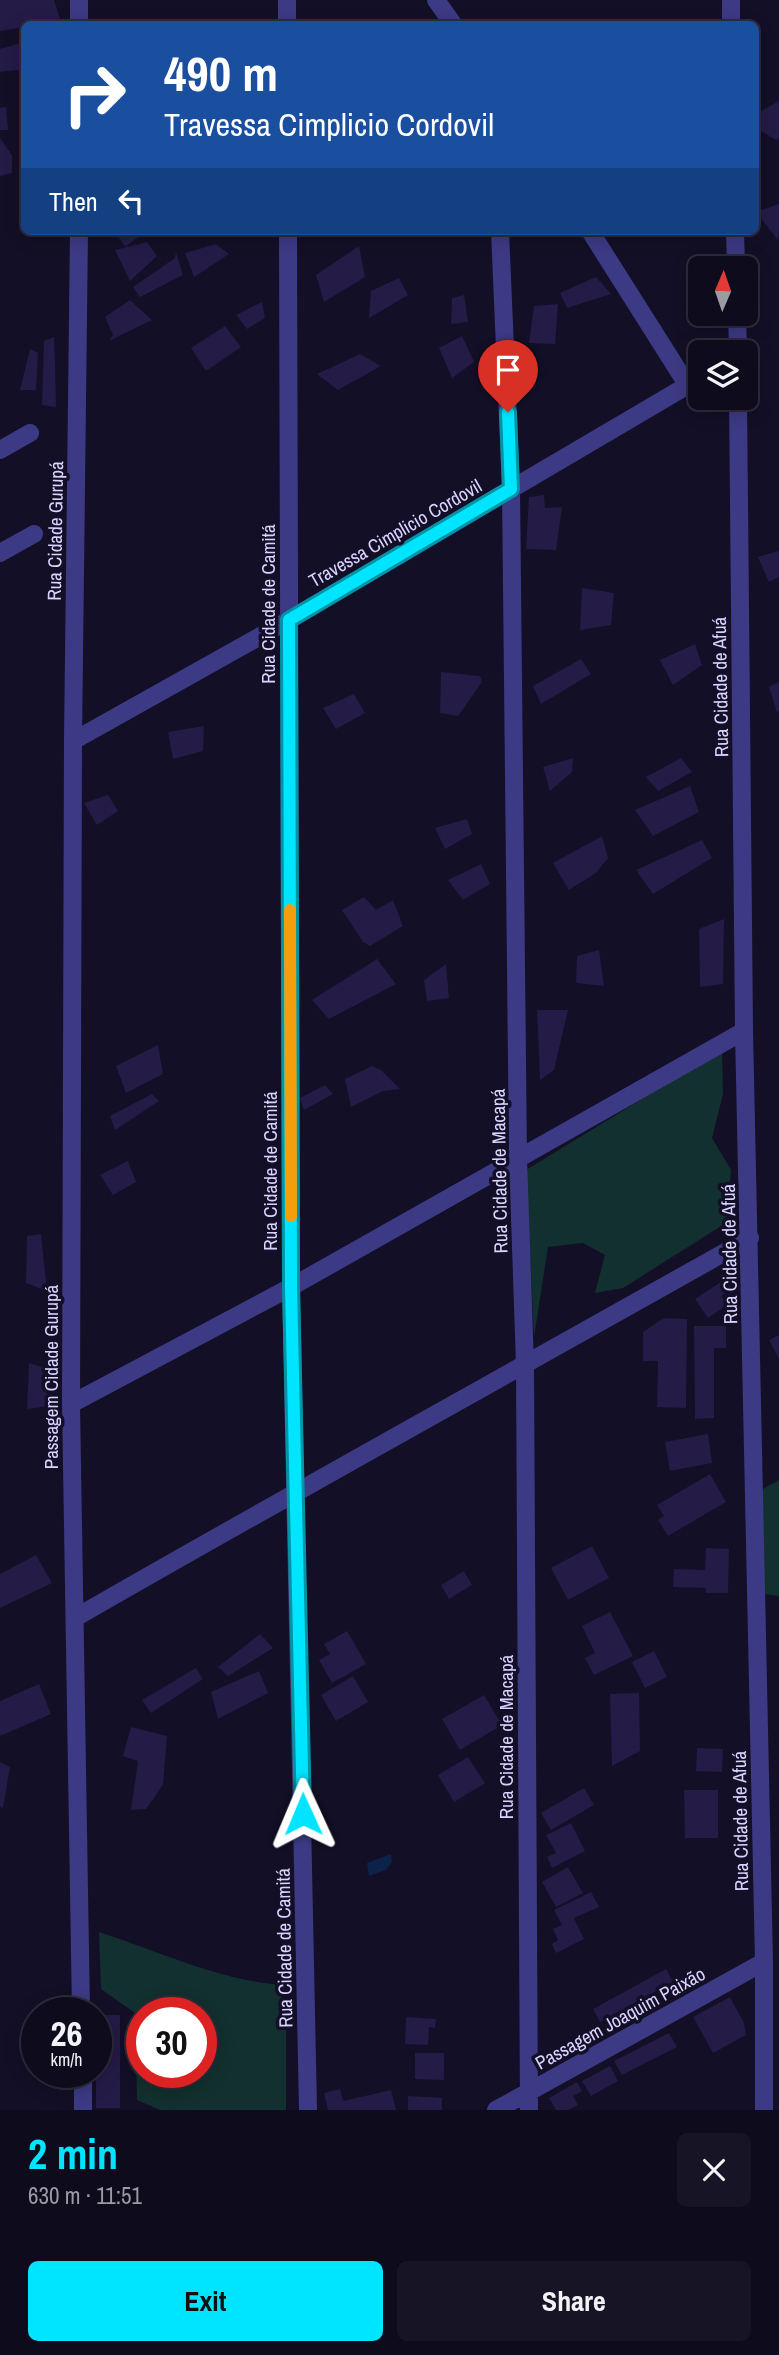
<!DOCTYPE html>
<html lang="en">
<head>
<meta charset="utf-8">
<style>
  :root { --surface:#0e0b1c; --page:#171425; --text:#f1f3f6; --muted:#9b9ba3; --line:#2e2b3b; --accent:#00e5ff }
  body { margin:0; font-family:"Archivo Narrow",sans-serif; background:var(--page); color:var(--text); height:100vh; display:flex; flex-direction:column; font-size:26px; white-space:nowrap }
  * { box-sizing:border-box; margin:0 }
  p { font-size:23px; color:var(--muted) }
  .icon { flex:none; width:38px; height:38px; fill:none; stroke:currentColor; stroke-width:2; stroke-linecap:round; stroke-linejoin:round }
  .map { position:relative; height:2110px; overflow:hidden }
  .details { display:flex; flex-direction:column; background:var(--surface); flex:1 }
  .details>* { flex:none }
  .guide { position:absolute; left:21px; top:21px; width:738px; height:214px; border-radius:10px; box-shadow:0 4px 18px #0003,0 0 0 2px var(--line); background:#1a4fa0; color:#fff; overflow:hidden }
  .needle { width:46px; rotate:2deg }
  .controls { position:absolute; left:688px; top:256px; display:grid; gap:14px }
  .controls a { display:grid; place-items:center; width:70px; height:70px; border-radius:10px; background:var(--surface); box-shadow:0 4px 18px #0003,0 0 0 2px var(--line); font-size:35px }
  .speed { position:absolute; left:21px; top:1997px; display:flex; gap:14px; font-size:35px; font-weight:700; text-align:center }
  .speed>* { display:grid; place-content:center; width:91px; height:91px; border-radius:50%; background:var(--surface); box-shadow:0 4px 18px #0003,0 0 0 2px var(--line); line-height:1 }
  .speed small { font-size:18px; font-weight:400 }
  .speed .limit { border:10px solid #d22; background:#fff; color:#111 }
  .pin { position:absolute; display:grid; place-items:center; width:60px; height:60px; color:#fff; margin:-72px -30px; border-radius:50% 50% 50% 0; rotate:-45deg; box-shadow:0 0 7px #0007 }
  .pin .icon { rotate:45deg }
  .me { position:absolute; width:77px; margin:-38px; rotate:359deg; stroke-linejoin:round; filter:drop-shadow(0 0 5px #0008) }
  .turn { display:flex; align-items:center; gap:24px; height:147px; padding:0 28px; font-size:32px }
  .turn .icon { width:91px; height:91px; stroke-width:2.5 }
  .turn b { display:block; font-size:49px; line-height:60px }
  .then { display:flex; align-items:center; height:66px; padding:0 28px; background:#0003; gap:14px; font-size:26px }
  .round { display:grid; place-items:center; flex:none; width:74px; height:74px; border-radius:10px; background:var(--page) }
  .summary { display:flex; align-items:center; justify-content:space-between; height:119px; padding:0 28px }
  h1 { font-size:42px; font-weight:800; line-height:52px; color:var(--accent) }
  .cta { display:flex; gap:14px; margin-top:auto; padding:14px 28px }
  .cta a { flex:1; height:80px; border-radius:10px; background:var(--accent); color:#111; font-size:28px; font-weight:800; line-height:80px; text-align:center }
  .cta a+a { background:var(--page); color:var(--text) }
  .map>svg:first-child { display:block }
</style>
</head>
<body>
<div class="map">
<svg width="779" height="2110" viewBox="0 0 779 2110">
  <rect width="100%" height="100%" fill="#130f26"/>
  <path fill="#12302f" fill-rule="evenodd" d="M 722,1050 L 723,1094 L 712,1138 L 731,1170 L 726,1223 L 623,1288 L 595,1293 L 605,1255 L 583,1243 L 548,1247 L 534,1337 L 526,1170 Z
    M 779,1480 L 779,1596 L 764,1594 L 761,1490 Z
    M 99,1932 C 158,1951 225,1983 286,1985 L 286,2110 L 160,2110 L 137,2100 L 135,2013 L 101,1989 ZM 142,2012 L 201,2012 L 201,2072 L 142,2072 Z"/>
  <path fill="#0c2248" d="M 391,1854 L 392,1862 L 386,1870 L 369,1876 L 367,1863 Z"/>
  <path fill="#241b47" d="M 0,0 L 54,0 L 61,22 L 24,24 L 24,27 L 0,31 Z
    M 24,42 L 24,69 L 0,72 L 0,49 Z
    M 779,101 L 779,138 L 776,140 L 761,131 L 756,114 Z
    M 6,107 L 8,130 L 0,130 L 0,108 Z
    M 0,138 L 12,155 L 12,173 L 0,176 Z
    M 779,204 L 779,232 L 778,240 L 756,212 Z
    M 115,231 L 146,231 L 125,247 Z
    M 147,242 L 157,256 L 130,281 L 115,250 Z
    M 216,244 L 229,254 L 194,277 L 185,253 Z
    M 359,246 L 365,277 L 324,302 L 316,275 Z
    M 176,252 L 183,275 L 140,297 L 133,287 L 175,258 Z
    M 596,277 L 611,294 L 567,308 L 560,293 Z
    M 399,278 L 408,295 L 369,318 L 371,291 Z
    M 464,295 L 468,322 L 451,324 L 452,298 Z
    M 130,300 L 152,320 L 109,341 L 113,335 L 105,317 Z
    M 262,302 L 265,318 L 247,329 L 236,315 Z
    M 558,304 L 555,344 L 529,343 L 534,306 Z
    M 225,326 L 241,347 L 206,371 L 191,348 Z
    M 462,336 L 474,362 L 452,378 L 439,348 Z
    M 54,337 L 55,365 L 56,407 L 42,405 L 44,341 Z
    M 30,349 L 38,353 L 36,390 L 20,390 Z
    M 360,354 L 381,366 L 338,390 L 317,374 Z
    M 544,495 L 545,508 L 562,507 L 556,550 L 526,549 L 529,497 Z
    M 779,551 L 779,577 L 769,582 L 758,557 Z
    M 582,588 L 614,593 L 611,625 L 580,630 Z
    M 695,644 L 702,665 L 673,685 L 660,660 Z
    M 581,659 L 591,674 L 541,704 L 533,686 Z
    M 441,672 L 480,676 L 482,682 L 458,716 L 440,713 Z
    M 779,682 L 779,711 L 777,712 L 769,687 Z
    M 354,694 L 365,713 L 336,729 L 323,708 Z
    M 204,726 L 203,751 L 173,759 L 168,732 Z
    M 573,758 L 572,772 L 550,791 L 543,767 Z
    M 681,758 L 692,772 L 658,791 L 646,777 Z
    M 690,786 L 699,812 L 653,836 L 635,810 Z
    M 108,795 L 118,811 L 97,825 L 84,803 Z
    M 467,819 L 472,834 L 445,849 L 435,828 Z
    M 602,836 L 608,858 L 596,873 L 569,890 L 553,863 Z
    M 702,840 L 712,858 L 653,894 L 636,870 Z
    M 481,864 L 490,884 L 463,900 L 448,880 Z
    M 364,897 L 376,910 L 393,900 L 403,926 L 370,946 L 363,942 L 342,910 Z
    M 724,919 L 723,984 L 700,987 L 699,929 Z
    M 599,950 L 604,986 L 576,983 L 577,956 Z
    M 377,959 L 396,984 L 329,1019 L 312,1000 Z
    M 446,964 L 449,998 L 427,1001 L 424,980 Z
    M 537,1010 L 568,1010 L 554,1070 L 540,1080 Z
    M 158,1045 L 163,1074 L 126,1093 L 116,1066 Z
    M 372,1066 L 381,1070 L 400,1089 L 383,1091 L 351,1107 L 345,1079 Z
    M 325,1085 L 333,1094 L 304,1110 L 300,1098 Z
    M 152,1094 L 159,1101 L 115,1130 L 110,1116 Z
    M 128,1161 L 136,1182 L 113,1195 L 100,1175 Z
    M 41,1234 L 47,1291 L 26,1283 L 27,1236 Z
    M 724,1280 L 731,1290 L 721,1296 L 727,1305 L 708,1318 L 695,1299 Z
    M 664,1318 L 687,1319 L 686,1408 L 657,1407 L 658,1361 L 643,1361 L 643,1332 Z
    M 694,1326 L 726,1326 L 726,1348 L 714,1348 L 714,1418 L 695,1419 Z
    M 779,1335 L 779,1359 L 769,1340 Z
    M 29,1363 L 45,1368 L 49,1406 L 27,1409 Z
    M 708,1434 L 712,1463 L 670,1471 L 665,1442 Z
    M 710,1474 L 726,1502 L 668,1536 L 658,1520 L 664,1516 L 657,1505 Z
    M 592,1546 L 609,1578 L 568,1600 L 551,1568 Z
    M 706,1548 L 729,1549 L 728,1593 L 706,1593 L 706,1588 L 673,1587 L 674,1569 L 705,1570 Z
    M 36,1555 L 52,1583 L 0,1608 L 0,1574 Z
    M 464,1571 L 472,1585 L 449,1599 L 441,1585 Z
    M 610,1612 L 633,1656 L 594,1675 L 585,1658 L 595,1653 L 582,1626 Z
    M 347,1631 L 366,1664 L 332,1683 L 319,1660 L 330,1654 L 324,1644 Z
    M 260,1634 L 273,1648 L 228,1676 L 218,1667 Z
    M 654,1651 L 667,1677 L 645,1688 L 632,1662 Z
    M 196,1668 L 203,1679 L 151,1713 L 142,1700 Z
    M 259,1671 L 268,1693 L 218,1719 L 211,1692 Z
    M 353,1676 L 368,1702 L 336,1721 L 321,1695 Z
    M 39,1684 L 51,1714 L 0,1736 L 0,1701 Z
    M 639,1693 L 640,1751 L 612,1766 L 610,1694 Z
    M 484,1695 L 502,1725 L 460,1750 L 442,1719 Z
    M 131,1727 L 167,1736 L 163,1785 L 146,1809 L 131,1810 L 138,1761 L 123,1756 Z
    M 697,1748 L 723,1749 L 722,1772 L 696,1771 Z
    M 468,1757 L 485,1783 L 454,1802 L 438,1775 Z
    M 0,1762 L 10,1767 L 3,1808 L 0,1807 Z
    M 584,1788 L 594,1805 L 551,1830 L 541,1813 Z
    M 684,1790 L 718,1790 L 718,1838 L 685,1838 Z
    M 571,1823 L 585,1851 L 552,1868 L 547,1857 L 556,1853 L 546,1835 Z
    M 568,1867 L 583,1893 L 556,1907 L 542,1882 Z
    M 591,1892 L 599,1907 L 574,1918 L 584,1939 L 556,1953 L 552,1944 L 558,1940 L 553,1929 L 562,1925 L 554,1910 Z
    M 666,1969 L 673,1982 L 600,2022 L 593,2009 Z
    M 730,1997 L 744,2023 L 746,2035 L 713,2053 L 693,2017 Z
    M 96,2015 L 120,2015 L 120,2108 L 96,2108 Z
    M 406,2017 L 436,2019 L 435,2028 L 429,2027 L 428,2045 L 405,2044 Z
    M 669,2033 L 677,2047 L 622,2075 L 614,2061 Z
    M 415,2053 L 444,2053 L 444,2080 L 415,2079 Z
    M 610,2066 L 618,2081 L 591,2096 L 582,2081 Z
    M 577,2082 L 582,2091 L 573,2096 L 578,2105 L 568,2110 L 556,2110 L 549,2098 Z
    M 340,2089 L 343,2101 L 391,2090 L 396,2110 L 328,2110 L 324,2093 Z
    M 408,2096 L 442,2098 L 442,2110 L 408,2110 Z"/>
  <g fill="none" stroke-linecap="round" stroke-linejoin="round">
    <path stroke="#3d3a85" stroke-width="18" d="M 79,0 L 79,24
      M 287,0 L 287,24
      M 436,0 L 453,24
      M 731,0 L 731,24
      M 79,231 L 73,741 L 71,1404 L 81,2012
      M 288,231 L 291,1287 L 308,2110
      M 500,231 L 511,489 L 518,1158 L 525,1365 L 529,2110
      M 590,231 L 688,386
      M 735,231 L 736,268
      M 737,313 L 738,352
      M 738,397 L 744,1031 L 764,1962 L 764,2110
      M 0,450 L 30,433
      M 0,553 L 34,534
      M 73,741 L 289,620 L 700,378
      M 71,1404 L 291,1287 L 744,1031
      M 75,1618 C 299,1489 525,1365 750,1238
      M 83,2072 L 83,2110
      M 496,2110 L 764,1962"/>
  </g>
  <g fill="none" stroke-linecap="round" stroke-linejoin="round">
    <defs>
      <path id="route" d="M 303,1814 L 291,1287 L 289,620 L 511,489 L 508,412"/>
    </defs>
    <use href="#route" stroke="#0095a6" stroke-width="18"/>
    <use href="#route" stroke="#00e5ff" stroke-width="12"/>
    <path stroke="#f59e0b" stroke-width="12" d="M 290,910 L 291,1216"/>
  </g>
  <g text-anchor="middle" stroke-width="7" stroke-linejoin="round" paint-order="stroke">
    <g font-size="19" fill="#d9d4ff" stroke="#130f26">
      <text transform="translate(55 531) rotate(-89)" y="7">Rua Cidade Gurupá</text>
      <text transform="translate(395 533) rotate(-30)" y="7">Travessa Cimplicio Cordovil</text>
      <text transform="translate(268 604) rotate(-90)" y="7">Rua Cidade de Camitá</text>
      <text transform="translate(720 687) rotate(-91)" y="7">Rua Cidade de Afuá</text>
      <text transform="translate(270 1171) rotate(-90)" y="7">Rua Cidade de Camitá</text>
      <text transform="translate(499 1171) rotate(-91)" y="7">Rua Cidade de Macapá</text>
      <text transform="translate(729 1254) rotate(-91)" y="7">Rua Cidade de Afuá</text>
      <text transform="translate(51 1377) rotate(-90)" y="7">Passagem Cidade Gurupá</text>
      <text transform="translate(506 1737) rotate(-90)" y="7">Rua Cidade de Macapá</text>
      <text transform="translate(740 1821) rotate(-91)" y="7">Rua Cidade de Afuá</text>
      <text transform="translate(284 1948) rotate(-91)" y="7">Rua Cidade de Camitá</text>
      <text transform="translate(620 2018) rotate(-29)" y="7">Passagem Joaquim Paixão</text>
    </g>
  </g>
</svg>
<div class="controls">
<a><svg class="needle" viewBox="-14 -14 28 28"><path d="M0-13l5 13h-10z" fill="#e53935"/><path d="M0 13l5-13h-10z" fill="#9b9ba3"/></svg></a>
<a><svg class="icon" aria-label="layers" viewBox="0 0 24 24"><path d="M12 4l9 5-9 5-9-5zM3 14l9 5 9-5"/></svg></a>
</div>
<div class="speed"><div>26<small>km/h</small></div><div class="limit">30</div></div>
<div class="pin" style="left:508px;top:412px;background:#d93025"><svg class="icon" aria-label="arrive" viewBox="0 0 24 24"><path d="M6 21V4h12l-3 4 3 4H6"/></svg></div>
<svg class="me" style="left:303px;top:1814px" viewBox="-20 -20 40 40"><path d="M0-17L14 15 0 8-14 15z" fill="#00e5ff" stroke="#fff" stroke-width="4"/></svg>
<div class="guide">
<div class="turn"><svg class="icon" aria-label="right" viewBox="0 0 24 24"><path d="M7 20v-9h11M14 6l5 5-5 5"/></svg><div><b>490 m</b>Travessa Cimplicio Cordovil</div></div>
<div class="then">Then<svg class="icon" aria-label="left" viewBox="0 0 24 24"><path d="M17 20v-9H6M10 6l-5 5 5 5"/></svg></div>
</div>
</div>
<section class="details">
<div class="summary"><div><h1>2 min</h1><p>630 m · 11:51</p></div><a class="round"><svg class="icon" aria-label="close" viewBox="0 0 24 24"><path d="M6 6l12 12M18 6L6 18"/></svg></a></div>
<div class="cta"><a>Exit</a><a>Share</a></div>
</section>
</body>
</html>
